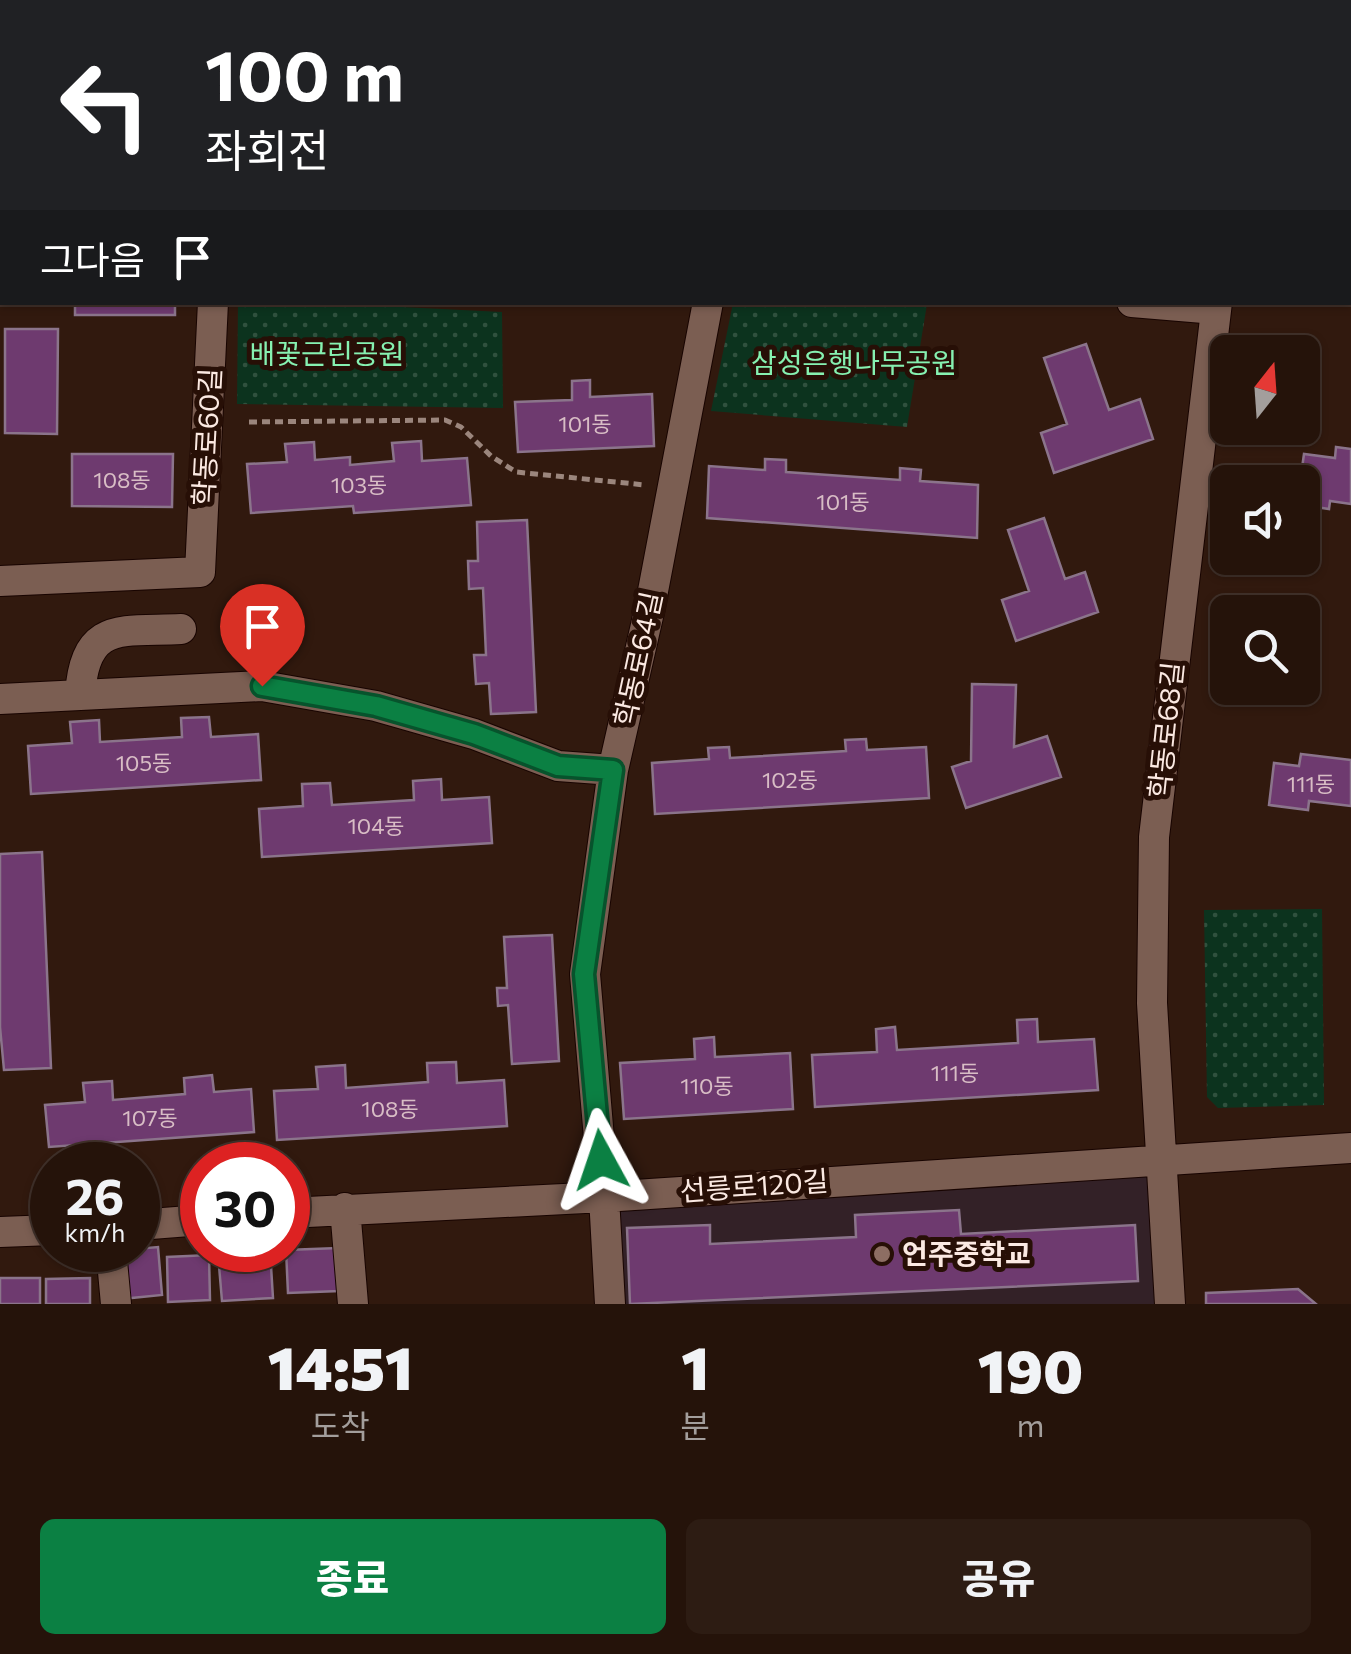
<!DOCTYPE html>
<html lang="ko">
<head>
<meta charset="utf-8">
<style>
  :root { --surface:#25130a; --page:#2d1c13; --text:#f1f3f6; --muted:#a39e9c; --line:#42322b; --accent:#0b8043 }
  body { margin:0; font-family:Commissioner,"Noto Sans KR",sans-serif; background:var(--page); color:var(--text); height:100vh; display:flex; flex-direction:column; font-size:38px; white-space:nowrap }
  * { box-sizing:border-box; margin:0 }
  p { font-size:32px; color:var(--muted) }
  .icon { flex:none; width:55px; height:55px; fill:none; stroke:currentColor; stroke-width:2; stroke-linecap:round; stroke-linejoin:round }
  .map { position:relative; height:1304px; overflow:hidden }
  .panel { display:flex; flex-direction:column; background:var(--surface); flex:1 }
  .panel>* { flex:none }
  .guide { position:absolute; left:0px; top:0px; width:1352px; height:305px; box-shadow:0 2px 8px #0004,0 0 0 2px var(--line); background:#202124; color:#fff; overflow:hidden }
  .needle { width:65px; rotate:17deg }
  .controls { position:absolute; left:1210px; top:335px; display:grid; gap:20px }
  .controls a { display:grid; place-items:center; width:110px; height:110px; border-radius:15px; background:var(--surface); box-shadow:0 2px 8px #0004,0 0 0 2px var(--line); font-size:50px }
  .speed { position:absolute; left:30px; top:1142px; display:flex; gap:20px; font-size:50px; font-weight:700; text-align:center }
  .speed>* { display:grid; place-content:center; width:130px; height:130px; border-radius:50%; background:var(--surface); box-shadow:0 2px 8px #0004,0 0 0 2px var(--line); line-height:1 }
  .speed small { font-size:25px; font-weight:400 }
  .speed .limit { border:15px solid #d22; background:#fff; color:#111 }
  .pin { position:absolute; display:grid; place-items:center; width:85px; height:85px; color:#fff; margin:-102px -42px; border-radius:50% 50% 50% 0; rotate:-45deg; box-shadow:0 0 10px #0007 }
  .pin .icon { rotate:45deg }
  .me { position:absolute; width:110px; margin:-55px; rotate:355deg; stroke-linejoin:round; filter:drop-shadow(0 0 8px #0008) }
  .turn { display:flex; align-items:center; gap:35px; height:210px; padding:0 40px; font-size:45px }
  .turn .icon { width:130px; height:130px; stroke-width:2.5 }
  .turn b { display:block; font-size:70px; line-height:85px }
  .then { display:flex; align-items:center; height:95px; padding:0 40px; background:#0003; gap:20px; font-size:38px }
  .eta { display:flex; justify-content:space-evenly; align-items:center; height:170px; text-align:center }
  .eta b { font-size:60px; font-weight:800; line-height:70px }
  .cta { display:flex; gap:20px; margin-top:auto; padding:20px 40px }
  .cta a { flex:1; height:115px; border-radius:15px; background:var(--accent); color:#fff; font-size:40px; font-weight:800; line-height:115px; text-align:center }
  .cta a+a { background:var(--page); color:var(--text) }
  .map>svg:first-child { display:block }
</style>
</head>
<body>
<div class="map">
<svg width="1351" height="1304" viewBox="0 0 1351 1304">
  <defs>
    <pattern id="park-dots" width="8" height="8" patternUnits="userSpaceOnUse" patternTransform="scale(2.5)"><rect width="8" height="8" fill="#0c331e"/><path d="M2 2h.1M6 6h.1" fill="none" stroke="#30513e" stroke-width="1.8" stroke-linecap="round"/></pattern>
  </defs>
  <rect width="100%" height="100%" fill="#31190e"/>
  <path fill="#332127" d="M 1149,1173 L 1158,1304 L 613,1304 L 606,1205 Z"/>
  <path fill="url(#park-dots)" d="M 238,303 L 322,303 L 502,312 L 503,408 L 237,404 Z
    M 733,303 L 927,304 L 907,427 L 711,411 Z
    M 1322,909 L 1324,1105 L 1218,1108 L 1207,1097 L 1204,910 Z"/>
  <path fill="#6e3a6f" stroke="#8b748b" stroke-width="2.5" d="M 75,302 L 175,302 L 175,315 L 75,315 Z
    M 5,329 L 58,329 L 57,434 L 5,433 Z
    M 1086,344 L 1109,410 L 1140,399 L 1153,439 L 1054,473 L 1041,433 L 1067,424 L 1044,358 Z
    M 590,380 L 590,397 L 652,394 L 654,446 L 518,452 L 515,402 L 572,400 L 572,381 Z
    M 421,441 L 422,461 L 467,458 L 471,505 L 354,513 L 353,506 L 251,513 L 247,464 L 287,462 L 285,444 L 314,442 L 315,460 L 350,457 L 350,465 L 394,461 L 392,443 Z
    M 1336,447 L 1351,449 L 1351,504 L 1330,501 L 1329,509 L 1302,505 L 1300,482 L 1304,454 L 1335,458 Z
    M 72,454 L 173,454 L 172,507 L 72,506 Z
    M 765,459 L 786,460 L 786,472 L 900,480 L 900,468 L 921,470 L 920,481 L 978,485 L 977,538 L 707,518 L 709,466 L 765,470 Z
    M 1044,518 L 1065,579 L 1085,572 L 1098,612 L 1016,641 L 1002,600 L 1029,591 L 1008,530 Z
    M 527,520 L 536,712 L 491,714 L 489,683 L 476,684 L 474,655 L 486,655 L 483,588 L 469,589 L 468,561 L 478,561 L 477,522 Z
    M 972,684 L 1016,685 L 1014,747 L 1047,736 L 1061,777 L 966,808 L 952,767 L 971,761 Z
    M 209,717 L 211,737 L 258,734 L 261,780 L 31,794 L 28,746 L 72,743 L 70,722 L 99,720 L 100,742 L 182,737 L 181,718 Z
    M 866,739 L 867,750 L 926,747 L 929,798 L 655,814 L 652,763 L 709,759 L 708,748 L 729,747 L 730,758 L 846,751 L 845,740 Z
    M 1301,754 L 1351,760 L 1351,806 L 1309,801 L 1308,810 L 1269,805 L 1274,763 L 1299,766 Z
    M 441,779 L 442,800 L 489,797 L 492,843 L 262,857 L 259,809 L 303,806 L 302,784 L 330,783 L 332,805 L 414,800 L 413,781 Z
    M 42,852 L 51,1068 L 4,1070 L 0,1027 L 0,854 Z
    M 552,935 L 559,1061 L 512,1064 L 508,1005 L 498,1006 L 497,988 L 507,988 L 504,937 Z
    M 1037,1019 L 1038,1042 L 1094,1039 L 1098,1090 L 815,1107 L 812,1055 L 877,1052 L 876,1029 L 895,1027 L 897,1050 L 1018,1043 L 1017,1020 Z
    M 714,1037 L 715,1057 L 790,1053 L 793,1109 L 624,1119 L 620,1063 L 695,1059 L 694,1039 Z
    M 456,1062 L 457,1083 L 504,1080 L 507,1126 L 277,1140 L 274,1091 L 318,1089 L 316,1067 L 345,1065 L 346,1088 L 428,1082 L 427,1063 Z
    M 212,1075 L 214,1092 L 251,1089 L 254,1132 L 49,1147 L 45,1105 L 85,1102 L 83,1083 L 112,1081 L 113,1100 L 185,1094 L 184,1078 Z
    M 959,1210 L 961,1234 L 1135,1225 L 1138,1281 L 630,1304 L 627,1228 L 710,1225 L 710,1244 L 856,1237 L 855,1215 Z
    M 158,1247 L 162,1295 L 121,1299 L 125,1250 Z
    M 338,1248 L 339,1291 L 288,1293 L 286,1250 Z
    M 270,1250 L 273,1298 L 222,1301 L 218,1254 Z
    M 209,1255 L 210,1300 L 168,1302 L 167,1257 Z
    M 0,1278 L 40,1278 L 40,1304 L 0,1304 Z
    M 90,1278 L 90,1304 L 46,1304 L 46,1279 Z
    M 1298,1289 L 1316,1304 L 1206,1304 L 1206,1293 Z"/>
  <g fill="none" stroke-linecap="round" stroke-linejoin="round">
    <defs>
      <path id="minor" d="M 452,0 L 487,2
        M 242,2 L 243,0
        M 742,2 L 742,0
        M 1244,2 L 1244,0
        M 1132,302 L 1216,309
        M 0,581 L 200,572 L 213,302
        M 80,695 C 85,620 121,632 181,629
        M 0,699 L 262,686 L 376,706 L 474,734 L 558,766 L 613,770
        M 345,1208 L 353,1304
        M 288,1213 L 604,1197 L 1351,1148
        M 138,1225 L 202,1220
        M 0,1232 L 52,1230
        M 111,1250 L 116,1304
        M 610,1304 L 604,1197 L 585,974 L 613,770 L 649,612 L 708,302
        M 1170,1304 L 1152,1003 L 1154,837 L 1217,302"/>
    </defs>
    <use href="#minor" stroke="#180400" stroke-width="32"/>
    <path stroke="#9b867d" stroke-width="5" stroke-dasharray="8 5" stroke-linecap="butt" d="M 249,422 L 445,420 L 461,427 L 491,456 L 516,472 L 645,485"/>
    <use href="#minor" stroke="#7b5e52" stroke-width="30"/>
  </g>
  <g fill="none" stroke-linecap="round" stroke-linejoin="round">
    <defs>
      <path id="route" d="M 262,686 L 376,706 L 474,734 L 558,766 L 613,770 L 584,974 L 601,1160"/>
    </defs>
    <use href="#route" stroke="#07532c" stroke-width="25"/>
    <use href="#route" stroke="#0b8043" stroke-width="18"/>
  </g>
  <circle fill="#8d6e63" stroke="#270f06" stroke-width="4" cx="882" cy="1254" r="10"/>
  <g text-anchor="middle" stroke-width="10" stroke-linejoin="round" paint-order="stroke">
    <g font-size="22" fill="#d8bdc5">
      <text x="585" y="432">101동</text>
      <text x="122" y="488">108동</text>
      <text x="359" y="493">103동</text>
      <text x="843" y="510">101동</text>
      <text x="144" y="771">105동</text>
      <text x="790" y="788">102동</text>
      <text x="1311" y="792">111동</text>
      <text x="376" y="834">104동</text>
      <text x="955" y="1081">111동</text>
      <text x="707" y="1094">110동</text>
      <text x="390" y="1117">108동</text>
      <text x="150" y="1126">107동</text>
    </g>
    <g font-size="28" fill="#86f1b1" stroke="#270f06">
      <text x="327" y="364">배꽃근린공원</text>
      <text x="854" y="373">삼성은행나무공원</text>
    </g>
    <g font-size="28" fill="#fbe9e2" stroke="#270f06">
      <text transform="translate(207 437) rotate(-87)" y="10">학동로60길</text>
      <text transform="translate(638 659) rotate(-78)" y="10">학동로64길</text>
      <text transform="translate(1166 730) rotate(-84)" y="10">학동로68길</text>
      <text transform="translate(754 1186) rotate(-4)" y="10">선릉로120길</text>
    </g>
    <g font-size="28" font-weight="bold" fill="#fbe9e2" stroke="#270f06" text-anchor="start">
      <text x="902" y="1264">언주중학교</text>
    </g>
  </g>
</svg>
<div class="controls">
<a><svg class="needle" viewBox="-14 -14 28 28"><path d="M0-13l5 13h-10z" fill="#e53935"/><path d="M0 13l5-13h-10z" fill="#a39e9c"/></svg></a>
<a><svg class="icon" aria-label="sound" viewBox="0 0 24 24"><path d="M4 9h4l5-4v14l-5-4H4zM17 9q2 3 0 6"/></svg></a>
<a><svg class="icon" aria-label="search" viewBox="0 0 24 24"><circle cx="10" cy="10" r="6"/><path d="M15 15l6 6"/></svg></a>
</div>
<div class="speed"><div>26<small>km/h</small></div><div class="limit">30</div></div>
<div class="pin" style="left:262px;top:686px;background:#d93025"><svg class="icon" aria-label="arrive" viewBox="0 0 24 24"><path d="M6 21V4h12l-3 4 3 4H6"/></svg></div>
<svg class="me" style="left:601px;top:1160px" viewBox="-20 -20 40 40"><path d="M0-17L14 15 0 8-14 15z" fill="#0b8043" stroke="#fff" stroke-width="4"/></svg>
<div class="guide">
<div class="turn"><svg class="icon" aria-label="left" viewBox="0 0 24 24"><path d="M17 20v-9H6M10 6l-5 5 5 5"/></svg><div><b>100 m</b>좌회전</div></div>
<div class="then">그다음<svg class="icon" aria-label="arrive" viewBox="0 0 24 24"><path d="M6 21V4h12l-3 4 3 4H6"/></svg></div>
</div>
</div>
<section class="panel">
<div class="eta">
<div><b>14:51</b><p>도착</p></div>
<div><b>1</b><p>분</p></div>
<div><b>190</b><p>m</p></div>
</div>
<div class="cta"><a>종료</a><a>공유</a></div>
</section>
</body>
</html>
